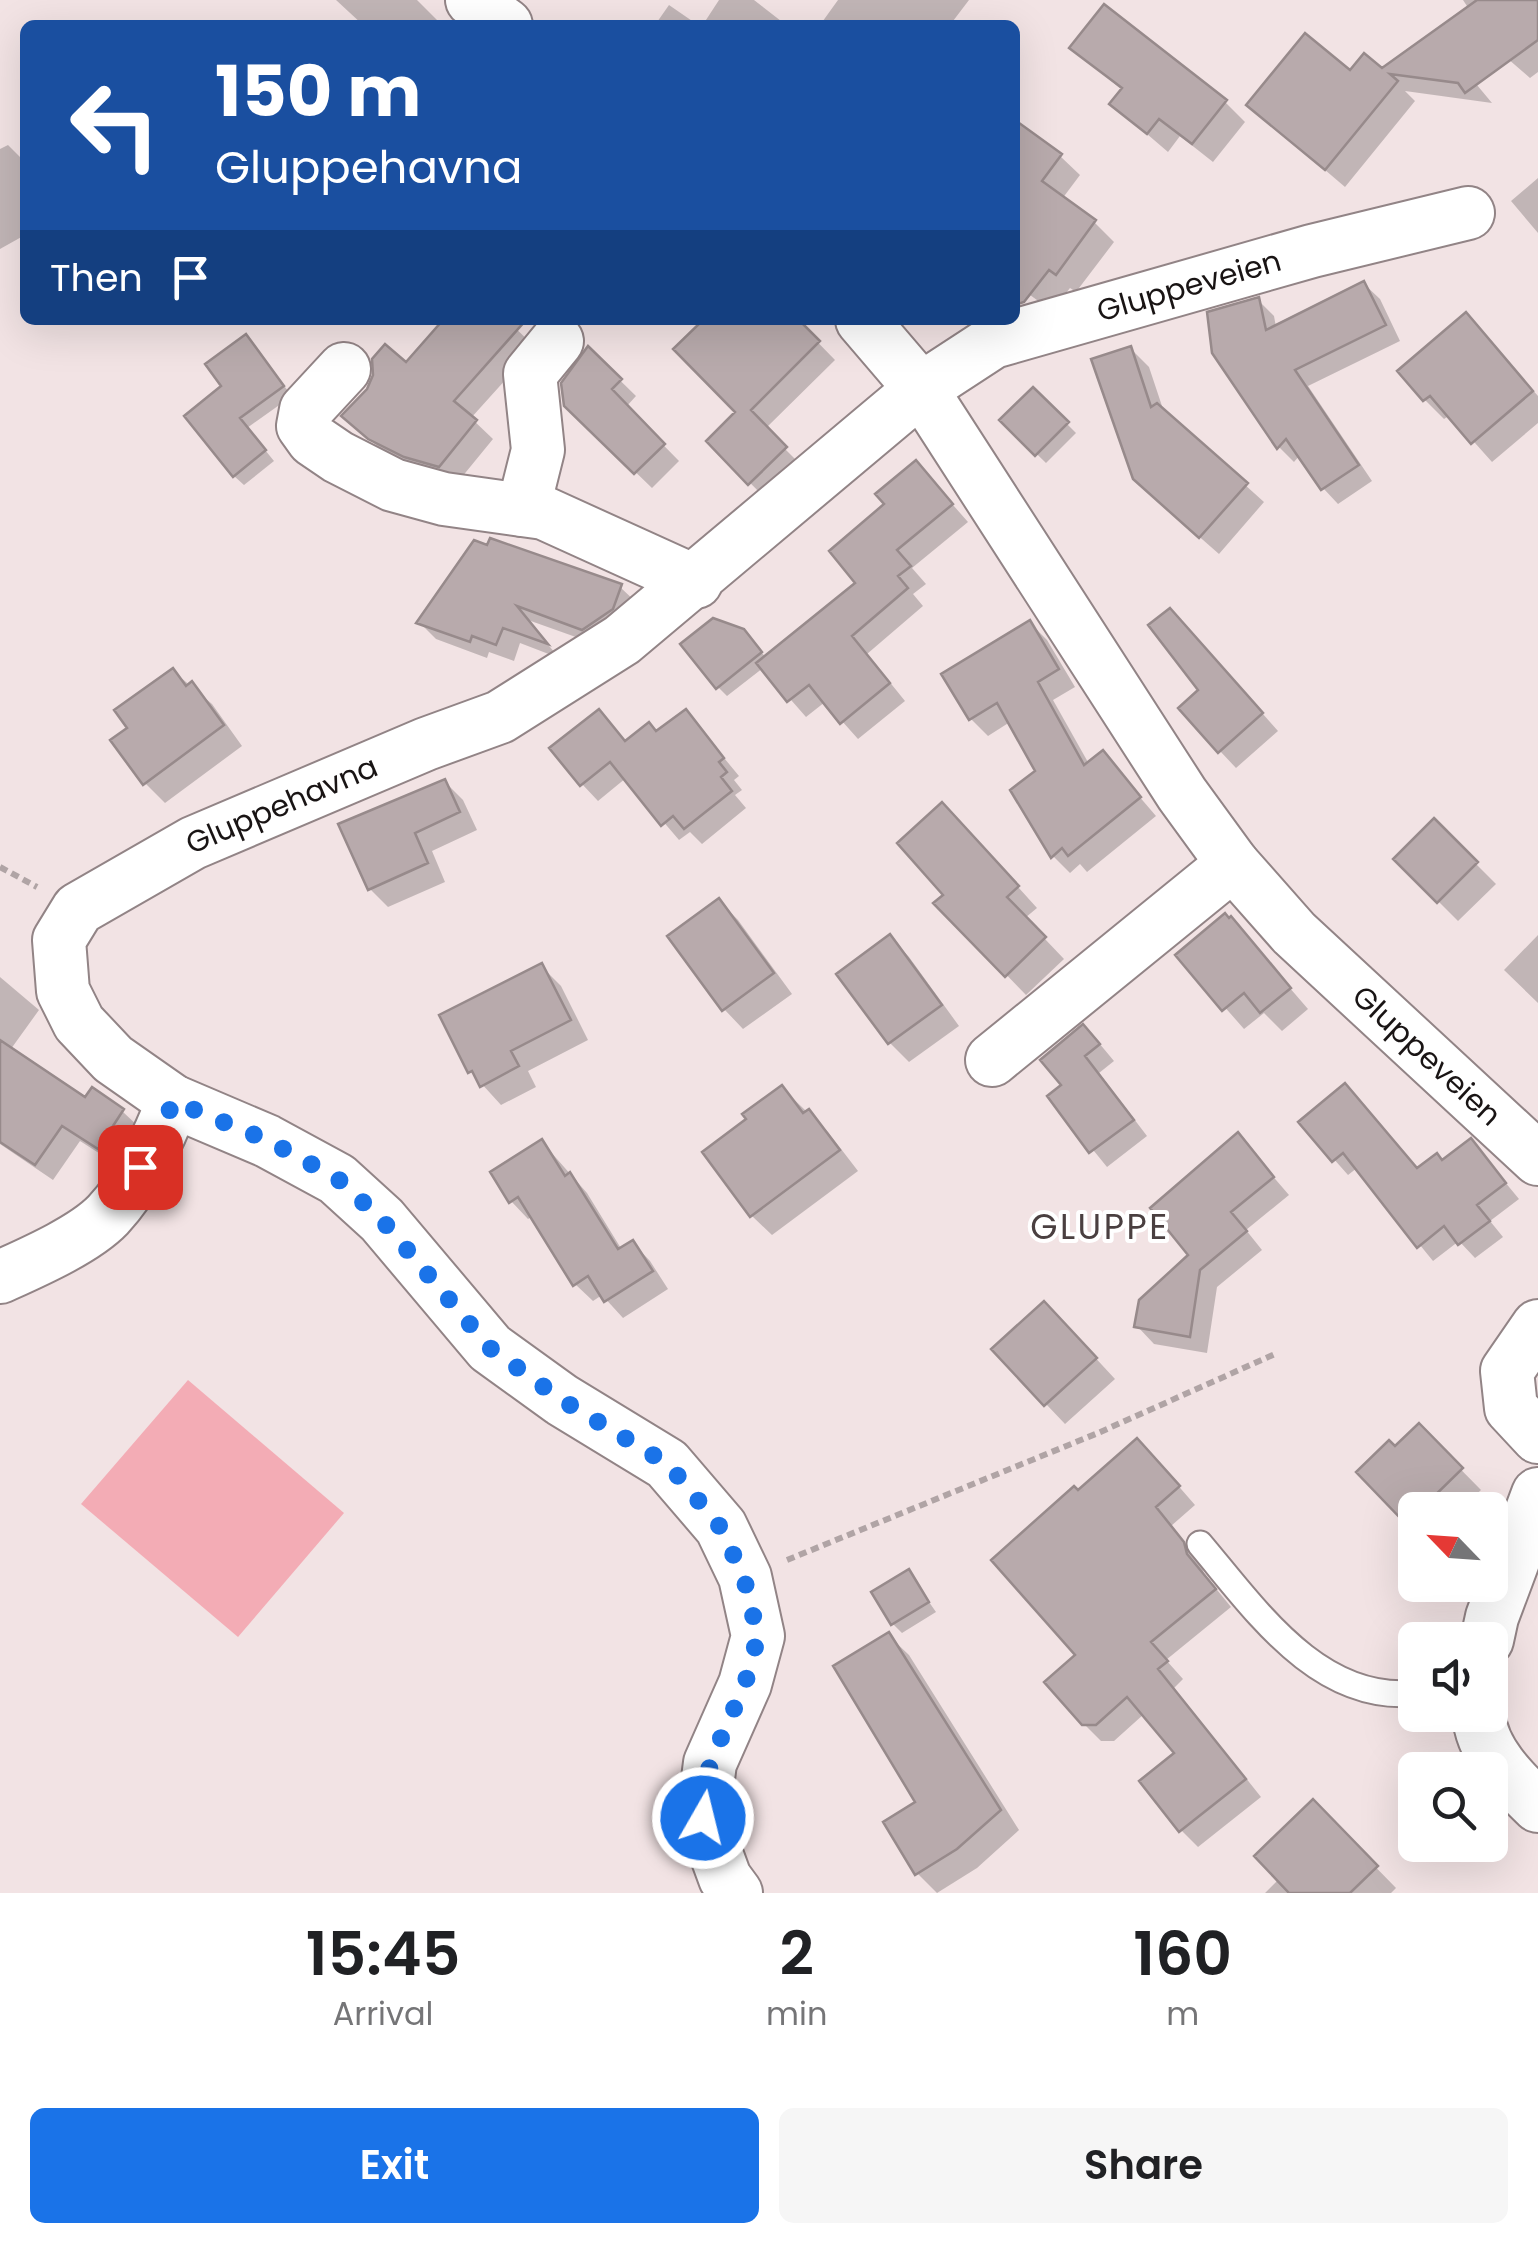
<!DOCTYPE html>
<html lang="en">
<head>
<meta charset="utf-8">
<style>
  :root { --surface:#fff; --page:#f6f6f6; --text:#202124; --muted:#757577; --accent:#1a73e8 }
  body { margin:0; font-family:Poppins,sans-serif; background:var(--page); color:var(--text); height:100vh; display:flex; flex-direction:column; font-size:38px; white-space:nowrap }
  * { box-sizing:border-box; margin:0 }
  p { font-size:32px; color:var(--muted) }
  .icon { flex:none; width:55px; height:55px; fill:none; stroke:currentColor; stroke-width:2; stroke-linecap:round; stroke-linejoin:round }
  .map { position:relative; height:1893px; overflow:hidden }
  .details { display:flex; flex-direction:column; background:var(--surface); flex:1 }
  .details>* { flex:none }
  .guide { position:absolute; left:20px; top:20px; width:1000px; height:305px; border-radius:15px; box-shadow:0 10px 40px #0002; background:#1a4fa0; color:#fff; overflow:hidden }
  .needle { width:65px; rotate:295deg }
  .controls { position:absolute; left:1398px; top:1492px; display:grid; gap:20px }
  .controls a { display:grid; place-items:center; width:110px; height:110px; border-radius:15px; background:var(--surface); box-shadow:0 10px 40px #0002; font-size:50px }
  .pin { position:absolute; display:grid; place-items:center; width:85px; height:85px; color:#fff; margin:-42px; border-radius:20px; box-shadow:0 5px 15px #0006 }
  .me { position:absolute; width:110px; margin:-55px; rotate:8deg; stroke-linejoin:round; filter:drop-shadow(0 0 8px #0008) }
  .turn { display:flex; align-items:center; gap:35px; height:210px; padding:0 30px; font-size:45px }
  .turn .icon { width:130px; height:130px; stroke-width:2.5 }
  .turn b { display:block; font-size:70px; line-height:85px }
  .then { display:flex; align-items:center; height:95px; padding:0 30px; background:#0003; gap:20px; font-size:38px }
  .eta { display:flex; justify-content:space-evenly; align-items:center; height:170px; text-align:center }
  .eta b { font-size:60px; font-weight:600; line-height:70px }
  .cta { display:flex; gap:20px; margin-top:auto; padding:20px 30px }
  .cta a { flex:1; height:115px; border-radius:15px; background:var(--accent); color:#fff; font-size:40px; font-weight:600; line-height:115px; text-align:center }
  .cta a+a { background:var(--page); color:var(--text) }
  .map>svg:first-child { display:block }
</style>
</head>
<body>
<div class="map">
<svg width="1538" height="1893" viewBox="0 0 1538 1893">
  <rect width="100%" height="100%" fill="#f2e3e4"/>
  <path fill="#f3acb5" d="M 188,1380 L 344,1513 L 238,1637 L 81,1504 Z"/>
  <path fill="#0003" d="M 336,0 L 417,0 L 440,23 L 363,25 Z
    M 719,0 L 754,0 L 781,21 L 778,25 L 706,25 L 704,23 Z
    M 838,0 L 969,0 L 950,25 L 820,25 Z
    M 1463,0 L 1538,0 L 1538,72 L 1530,78 L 1500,52 L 1472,79 L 1492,103 L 1405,91 L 1415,101 L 1345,187 L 1249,105 L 1350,73 L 1382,71 L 1469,9 Z
    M 669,5 L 698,25 L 655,25 Z
    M 1073,48 L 1225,102 L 1245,122 L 1213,162 L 1180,136 L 1168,152 L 1112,104 L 1123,91 Z
    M 1015,123 L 1060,156 L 1080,175 L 1062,199 L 1094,222 L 1114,242 L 1076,292 L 1070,288 L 1052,311 L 1015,284 Z
    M 8,145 L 25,162 L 25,235 L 0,249 L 0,149 Z
    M 1538,178 L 1538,233 L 1511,201 Z
    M 1364,284 L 1380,299 L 1400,341 L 1308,386 L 1372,481 L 1338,504 L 1323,488 L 1300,455 L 1294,462 L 1279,447 L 1214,352 L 1258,300 L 1274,316 L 1276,327 Z
    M 1466,315 L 1538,396 L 1538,423 L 1492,462 L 1450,415 L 1444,419 L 1425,400 Z
    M 446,320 L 507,320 L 535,347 L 471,418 L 493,439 L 457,483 L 389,456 L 362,433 L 406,365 Z
    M 706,320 L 796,320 L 835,360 L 765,429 L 802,466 L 767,500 L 709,441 L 739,412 Z
    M 246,337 L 292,396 L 247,428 L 274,461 L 244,485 L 234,476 L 225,386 Z
    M 1131,349 L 1149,367 L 1164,412 L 1264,502 L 1219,554 L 1154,497 Z
    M 589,350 L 636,396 L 626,407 L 679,461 L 652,488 L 566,405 Z
    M 1033,390 L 1076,433 L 1046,463 L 1002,420 Z
    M 916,463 L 968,522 L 912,568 L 926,584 L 913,594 L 923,606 L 867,654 L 905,701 L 858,739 L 825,702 L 806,717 L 763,668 L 727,696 L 718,687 L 753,641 L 766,658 L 859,583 L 888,505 Z
    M 620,587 L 638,604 L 601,646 L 528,620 L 559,658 L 520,643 L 514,661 L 489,652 L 487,658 L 436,639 L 419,622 Z
    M 1030,623 L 1047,640 L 1075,687 L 1053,700 L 1089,764 L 1102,753 L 1156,816 L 1087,872 L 1080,864 L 1070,873 L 1053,856 L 1014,791 L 1038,771 L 1010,722 L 988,736 L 971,719 Z
    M 1186,627 L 1278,731 L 1236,768 L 1220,751 Z
    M 173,671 L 212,704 L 242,746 L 165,803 L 145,783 L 130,728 Z
    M 599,712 L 627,743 L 657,734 L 686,712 L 739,776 L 734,780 L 742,790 L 735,795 L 746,808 L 702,844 L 690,832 L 679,840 L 626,778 L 598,801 L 582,784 Z
    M 444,781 L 463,800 L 477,830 L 432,851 L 445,882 L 388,907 L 370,889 Z
    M 1434,822 L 1496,884 L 1458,921 L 1396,859 Z
    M 962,825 L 1037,908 L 1025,918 L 1064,959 L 1026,995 L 937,903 L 947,896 Z
    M 719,901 L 738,920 L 792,994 L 743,1029 L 724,1009 Z
    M 1231,920 L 1308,1009 L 1282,1031 L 1264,1013 L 1244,1029 L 1179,955 Z
    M 1538,935 L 1538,1003 L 1504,970 Z
    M 890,937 L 909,957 L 959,1026 L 909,1062 L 890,1043 Z
    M 541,966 L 561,986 L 588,1040 L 528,1071 L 536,1087 L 501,1105 L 470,1071 Z
    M 0,977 L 39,1010 L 3,1060 L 0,1058 Z
    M 1099,1043 L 1114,1061 L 1099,1073 L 1147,1136 L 1107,1167 L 1050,1097 L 1065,1085 L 1043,1060 Z
    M 782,1088 L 828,1132 L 858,1171 L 772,1235 L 752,1216 L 706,1153 L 750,1119 Z
    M 86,1101 L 122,1111 L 140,1128 L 116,1164 L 80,1141 L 53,1180 L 0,1144 L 0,1112 Z
    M 1301,1122 L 1419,1171 L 1443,1163 L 1471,1141 L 1519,1199 L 1490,1221 L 1503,1237 L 1475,1258 L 1459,1241 L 1433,1261 L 1357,1168 L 1348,1175 Z
    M 1238,1136 L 1289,1195 L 1246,1230 L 1262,1250 L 1217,1287 L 1207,1353 L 1154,1344 L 1137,1326 L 1191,1255 Z
    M 542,1142 L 587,1193 L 622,1250 L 633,1243 L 650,1261 L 668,1289 L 623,1318 L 602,1295 L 593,1301 L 575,1284 L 533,1216 L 528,1219 L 511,1201 Z
    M 1064,1324 L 1115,1379 L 1065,1424 L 1046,1404 Z
    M 1419,1427 L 1481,1490 L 1460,1510 L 1415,1510 L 1415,1529 L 1359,1472 L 1395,1450 Z
    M 1154,1458 L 1195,1505 L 1171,1526 L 1201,1562 L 1204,1574 L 1231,1607 L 1166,1660 L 1183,1679 L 1174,1688 L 1261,1797 L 1198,1847 L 1181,1830 L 1178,1754 L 1144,1714 L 1114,1741 L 1101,1741 L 1083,1723 L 1078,1655 L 1078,1493 Z
    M 908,1572 L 936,1612 L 902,1633 L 893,1624 Z
    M 889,1636 L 909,1655 L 1019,1830 L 977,1868 L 937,1893 L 917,1873 L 918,1803 Z
    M 1313,1803 L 1396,1888 L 1391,1893 L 1265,1893 L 1279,1879 Z"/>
  <path fill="#b8aaac" stroke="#978a8b" stroke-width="2.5" d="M 1477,0 L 1538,0 L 1538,40 L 1465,93 L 1458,83 L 1390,74 L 1398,81 L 1325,170 L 1246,105 L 1305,33 L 1350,70 L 1364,53 L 1382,68 Z
    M 1104,4 L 1227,100 L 1192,144 L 1159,119 L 1147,134 L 1109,104 L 1122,88 L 1069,48 Z
    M 1015,120 L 1062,154 L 1042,181 L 1096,220 L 1056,275 L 1049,270 L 1024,302 L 1015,305 Z
    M 1364,281 L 1386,325 L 1295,370 L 1359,465 L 1321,490 L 1286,439 L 1277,449 L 1212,353 L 1207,312 L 1259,297 L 1266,330 Z
    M 1466,312 L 1533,391 L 1471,444 L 1430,396 L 1423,401 L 1397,371 Z
    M 443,320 L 526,320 L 454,401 L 477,420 L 439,467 L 404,457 L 368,439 L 341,416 L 367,389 L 373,375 L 372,359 L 385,344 L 406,362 Z
    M 703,320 L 799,320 L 820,341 L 751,410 L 787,447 L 748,485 L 706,441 L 735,412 L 673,349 Z
    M 246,334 L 284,386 L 240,418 L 266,450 L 233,477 L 184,416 L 221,386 L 205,364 Z
    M 588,346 L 622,379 L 612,389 L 665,444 L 634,474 L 564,406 L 561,383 Z
    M 1131,346 L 1151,407 L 1157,403 L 1248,483 L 1199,538 L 1133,479 L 1091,359 Z
    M 1033,387 L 1069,422 L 1035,456 L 999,420 Z
    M 916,460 L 953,504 L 897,550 L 911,566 L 898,576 L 908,588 L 852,636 L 890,683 L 840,724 L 809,685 L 787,702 L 756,663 L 855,583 L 829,551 L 884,504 L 875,494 Z
    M 490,538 L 622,584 L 613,609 L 582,630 L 517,606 L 548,644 L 503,628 L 496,645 L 472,636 L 470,642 L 416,623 L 474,540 L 487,545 Z
    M 1170,608 L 1263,713 L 1218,753 L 1178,708 L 1198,690 L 1148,625 Z
    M 713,618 L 744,629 L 762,652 L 716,689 L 680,644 Z
    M 1030,620 L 1059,669 L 1038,682 L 1084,765 L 1103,750 L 1141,797 L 1068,856 L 1062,848 L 1051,858 L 1010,790 L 1035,771 L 997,703 L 969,720 L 941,674 Z
    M 173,668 L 186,686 L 192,681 L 224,725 L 143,785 L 110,740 L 127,728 L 114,710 Z
    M 599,709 L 625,741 L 649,722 L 656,731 L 686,709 L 724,758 L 719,762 L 727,772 L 721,777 L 732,791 L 684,829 L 673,816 L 661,826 L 610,762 L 580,786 L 549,748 Z
    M 445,779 L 460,812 L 415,833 L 428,863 L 368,890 L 338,824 Z
    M 942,802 L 1019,886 L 1007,897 L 1046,937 L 1005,977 L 933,903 L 943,895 L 897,843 Z
    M 1434,818 L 1478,862 L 1437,903 L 1393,859 Z
    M 719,898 L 774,973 L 722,1011 L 667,936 Z
    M 1225,913 L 1229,918 L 1231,916 L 1291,988 L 1260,1013 L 1244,993 L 1222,1011 L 1175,955 Z
    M 890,934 L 942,1005 L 888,1044 L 836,974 Z
    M 542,963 L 571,1020 L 511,1051 L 519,1066 L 480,1087 L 472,1071 L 468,1073 L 439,1015 Z
    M 1083,1024 L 1100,1044 L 1085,1056 L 1134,1120 L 1089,1153 L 1047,1096 L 1061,1085 L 1040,1060 Z
    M 0,1040 L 85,1097 L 92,1087 L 124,1109 L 98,1149 L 62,1126 L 35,1165 L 0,1142 Z
    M 1345,1083 L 1417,1168 L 1437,1153 L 1442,1160 L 1471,1138 L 1506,1183 L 1477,1205 L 1490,1221 L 1458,1245 L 1444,1226 L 1417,1248 L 1343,1153 L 1332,1162 L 1298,1122 Z
    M 782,1085 L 803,1113 L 809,1109 L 840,1150 L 750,1217 L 702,1152 L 746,1119 L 742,1114 Z
    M 1238,1132 L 1274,1177 L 1231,1212 L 1247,1231 L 1200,1270 L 1190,1337 L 1134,1327 L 1139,1300 L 1188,1255 L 1150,1208 Z
    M 542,1139 L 565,1176 L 570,1172 L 618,1249 L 633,1240 L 653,1271 L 604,1302 L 588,1276 L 573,1286 L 518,1197 L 509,1203 L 490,1172 Z
    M 1044,1301 L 1097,1358 L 1044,1406 L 991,1349 Z
    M 1419,1423 L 1463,1468 L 1420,1510 L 1415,1510 L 1415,1515 L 1406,1524 L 1356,1472 L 1389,1440 L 1395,1446 Z
    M 1137,1438 L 1180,1486 L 1156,1507 L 1184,1542 L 1187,1554 L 1216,1589 L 1151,1642 L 1168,1661 L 1158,1669 L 1246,1779 L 1179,1832 L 1139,1781 L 1174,1753 L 1127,1697 L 1096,1725 L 1082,1725 L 1044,1682 L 1075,1655 L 991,1560 L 1074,1486 L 1078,1490 Z
    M 909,1569 L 929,1602 L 891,1625 L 871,1592 Z
    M 889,1632 L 1001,1810 L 957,1849 L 915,1875 L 883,1822 L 915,1802 L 833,1666 Z
    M 1313,1799 L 1378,1866 L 1350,1893 L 1289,1893 L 1254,1856 Z"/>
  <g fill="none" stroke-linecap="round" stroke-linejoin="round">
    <defs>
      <path id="lane" d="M 1200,1544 C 1255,1609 1318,1703 1415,1693"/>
      <g id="street">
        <path d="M 472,0 L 506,25"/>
        <path id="s1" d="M 862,320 L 921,389 L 1182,794 L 1233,864 L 1294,933 L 1538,1159"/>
        <path d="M 344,369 L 306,410 L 303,426 L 313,440 L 338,457 L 393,485 L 444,499 L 544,513 L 696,582"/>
        <path d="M 523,510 L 538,450 L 530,374 L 557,341"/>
        <path d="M 992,1060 L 1233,864"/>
        <path d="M 0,1277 C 31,1263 84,1240 108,1215 C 136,1185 159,1139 173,1101"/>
        <path d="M 1538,1326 L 1507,1371 L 1511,1408 L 1538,1437"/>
        <path d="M 1487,1640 L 1492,1617 L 1538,1494"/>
        <path d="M 1479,1715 C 1481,1751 1513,1782 1538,1806"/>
        <path id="s2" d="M 736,1893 L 725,1878 L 703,1818 L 710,1763 L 745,1684 L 758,1636 L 745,1577 L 721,1527 L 667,1464 L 562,1400 L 490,1348 L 382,1220 L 337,1179 L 267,1141 L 173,1101 L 113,1059 L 79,1023 L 63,991 L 59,940 L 78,909 L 193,843 L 426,744 L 500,717 L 622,640 L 921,389 L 993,342 L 1312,251 L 1468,213"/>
      </g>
    </defs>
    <use href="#lane" stroke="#928486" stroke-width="29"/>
    <use href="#street" stroke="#928486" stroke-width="56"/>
    <path stroke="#b0a4a5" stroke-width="6" stroke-dasharray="8 5" stroke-linecap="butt" d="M 0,867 L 37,887
      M 787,1560 L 1098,1433 L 1275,1354"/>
    <use href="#lane" stroke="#fff" stroke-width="25"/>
    <use href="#street" stroke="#fff" stroke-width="52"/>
  </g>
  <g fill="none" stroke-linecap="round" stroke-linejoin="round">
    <path stroke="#1a73e8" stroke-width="18" stroke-dasharray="0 32.4" d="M 140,1167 L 158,1142 L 173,1101 L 267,1140 L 337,1178 L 382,1220 L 490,1348 L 562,1400 L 668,1464 L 721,1528 L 744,1578 L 758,1636 L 745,1684 L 710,1763 L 703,1818"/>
  </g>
  <g text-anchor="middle" stroke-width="8" stroke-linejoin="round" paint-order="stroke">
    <g font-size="30" fill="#191414" stroke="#fff">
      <text dy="10" stroke="none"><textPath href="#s2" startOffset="2630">Gluppeveien</textPath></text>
      <text dy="10" stroke="none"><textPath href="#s2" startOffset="1570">Gluppehavna</textPath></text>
      <text dy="10" stroke="none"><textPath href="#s1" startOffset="932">Gluppeveien</textPath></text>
    </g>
    <g font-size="35" letter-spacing="2.5" fill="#4a3f40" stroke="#fff">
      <text x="1100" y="1239">GLUPPE</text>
    </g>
  </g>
</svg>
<div class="controls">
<a><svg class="needle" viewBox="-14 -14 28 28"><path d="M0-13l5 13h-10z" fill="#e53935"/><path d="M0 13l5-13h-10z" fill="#757577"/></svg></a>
<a><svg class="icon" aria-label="sound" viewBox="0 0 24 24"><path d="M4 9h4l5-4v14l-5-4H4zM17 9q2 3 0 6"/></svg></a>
<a><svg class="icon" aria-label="search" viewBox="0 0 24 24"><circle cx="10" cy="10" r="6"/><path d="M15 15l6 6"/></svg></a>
</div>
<div class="pin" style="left:140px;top:1167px;background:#d93025"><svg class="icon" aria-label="arrive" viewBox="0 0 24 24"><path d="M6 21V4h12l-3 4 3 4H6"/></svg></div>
<svg class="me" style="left:703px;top:1818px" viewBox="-20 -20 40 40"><circle r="17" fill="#1a73e8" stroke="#fff" stroke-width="3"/><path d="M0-11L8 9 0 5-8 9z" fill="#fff"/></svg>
<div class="guide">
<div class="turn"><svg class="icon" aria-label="left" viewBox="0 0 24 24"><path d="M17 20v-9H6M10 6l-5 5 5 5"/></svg><div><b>150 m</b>Gluppehavna</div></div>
<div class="then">Then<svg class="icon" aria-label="arrive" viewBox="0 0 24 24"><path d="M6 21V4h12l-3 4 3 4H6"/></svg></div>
</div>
</div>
<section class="details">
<div class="eta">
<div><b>15:45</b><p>Arrival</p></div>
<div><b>2</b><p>min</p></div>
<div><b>160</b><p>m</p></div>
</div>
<div class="cta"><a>Exit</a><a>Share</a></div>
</section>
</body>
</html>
